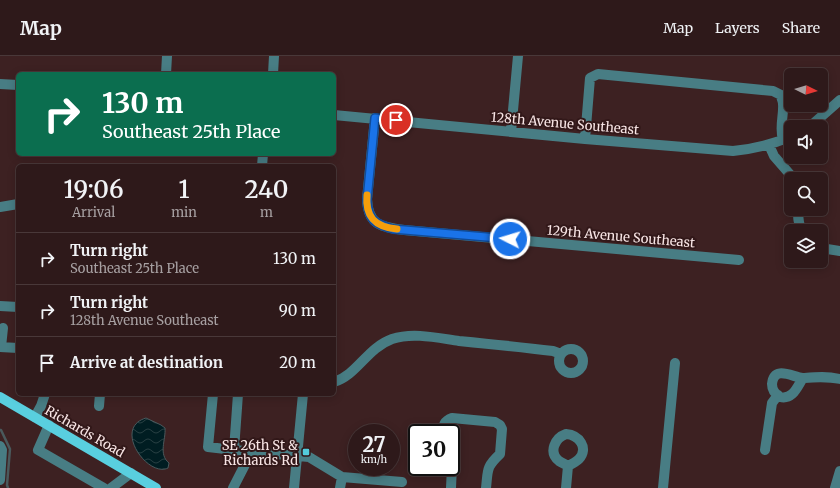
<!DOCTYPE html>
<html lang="en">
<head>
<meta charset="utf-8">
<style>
  :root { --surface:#2e191a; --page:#3a2627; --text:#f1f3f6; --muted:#a7a0a2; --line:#493839 }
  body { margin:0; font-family:Merriweather,serif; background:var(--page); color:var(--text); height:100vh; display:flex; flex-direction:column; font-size:15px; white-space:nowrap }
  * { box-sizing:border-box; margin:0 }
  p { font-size:13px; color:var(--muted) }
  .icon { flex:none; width:22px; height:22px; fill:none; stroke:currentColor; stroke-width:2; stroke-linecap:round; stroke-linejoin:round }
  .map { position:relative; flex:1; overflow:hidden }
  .side { position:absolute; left:16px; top:108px; width:320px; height:232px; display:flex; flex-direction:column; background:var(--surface); border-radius:6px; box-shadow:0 2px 10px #0003,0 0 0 1px var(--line) }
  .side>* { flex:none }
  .hud { position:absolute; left:16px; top:16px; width:320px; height:84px; border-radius:6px; box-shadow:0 2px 10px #0003,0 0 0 1px var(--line); background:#0b6e4f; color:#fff; overflow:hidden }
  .needle { width:26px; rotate:95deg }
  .buttons { position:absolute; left:784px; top:12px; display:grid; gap:8px }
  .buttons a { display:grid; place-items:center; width:44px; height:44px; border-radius:6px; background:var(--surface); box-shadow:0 2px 10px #0003,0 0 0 1px var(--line); font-size:20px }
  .speed { position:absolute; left:348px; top:368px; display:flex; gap:8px; font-size:20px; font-weight:700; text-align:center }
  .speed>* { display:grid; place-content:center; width:52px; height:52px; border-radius:50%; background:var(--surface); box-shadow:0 2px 10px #0003,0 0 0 1px var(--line); line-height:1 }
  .speed small { font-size:10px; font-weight:400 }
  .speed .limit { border:2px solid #111; border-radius:6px; background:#fff; color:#111 }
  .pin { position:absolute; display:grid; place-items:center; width:34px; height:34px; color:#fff; margin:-17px; border:2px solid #fff; border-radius:50%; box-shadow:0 1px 4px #0007 }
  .me { position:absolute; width:44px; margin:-22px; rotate:275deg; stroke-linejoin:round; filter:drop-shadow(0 0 3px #0008) }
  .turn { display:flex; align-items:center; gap:14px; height:84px; padding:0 20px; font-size:18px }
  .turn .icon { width:52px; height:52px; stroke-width:2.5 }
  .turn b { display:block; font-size:28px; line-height:34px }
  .eta { display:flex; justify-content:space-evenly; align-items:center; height:68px; text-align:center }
  .eta b { font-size:24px; font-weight:600; line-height:28px }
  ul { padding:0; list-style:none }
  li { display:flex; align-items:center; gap:12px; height:52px; padding:0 20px; border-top:1px solid var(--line) }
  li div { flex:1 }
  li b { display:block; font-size:15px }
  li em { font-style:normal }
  header { display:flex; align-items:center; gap:24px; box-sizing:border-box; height:56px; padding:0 20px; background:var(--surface); border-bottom:1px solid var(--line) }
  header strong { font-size:19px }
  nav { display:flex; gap:22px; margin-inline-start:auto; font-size:14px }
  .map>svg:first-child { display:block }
</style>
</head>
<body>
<header>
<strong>Map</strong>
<nav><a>Map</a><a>Layers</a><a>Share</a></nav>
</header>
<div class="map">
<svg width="840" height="432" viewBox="0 0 840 432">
  <defs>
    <pattern id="water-waves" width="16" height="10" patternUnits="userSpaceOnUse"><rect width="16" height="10" fill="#001d22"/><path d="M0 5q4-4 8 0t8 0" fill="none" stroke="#263e42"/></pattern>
  </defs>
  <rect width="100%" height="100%" fill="#3d2122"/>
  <path fill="url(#water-waves)" stroke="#4a595c" d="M 146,362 L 161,369 L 165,372 C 166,384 158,398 169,407 L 168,412 C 148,422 112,372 146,362 Z"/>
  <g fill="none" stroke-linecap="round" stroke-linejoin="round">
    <path stroke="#4a595c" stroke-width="2.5" d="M 0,374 L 1,374 L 10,393 L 7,429 L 8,432"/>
    <path stroke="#487d84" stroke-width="10" d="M 166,18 L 167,0
      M 273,18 L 274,0
      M 0,28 L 18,29
      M 334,59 L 585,83 L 733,95 C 753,93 772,89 791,80
      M 375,62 L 367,143 C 368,169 381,171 404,174 L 739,204
      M 807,71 L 814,67 L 840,44
      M 511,76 L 518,0
      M 585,83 L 590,22 L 598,18 L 773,35 L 781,39 C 781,42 783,45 783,48 C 784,60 779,71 783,84
      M 769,89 L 774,100 L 794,123
      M 262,110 L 263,98
      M 0,151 L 18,148
      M 798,153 C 798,161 798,168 802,175
      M 821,192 L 840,195
      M 0,250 L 18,251
      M 0,291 L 18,292
      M 1,291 L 3,272
      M559 305a12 12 0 1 1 24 0a12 12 0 1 1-24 0Z
      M 803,322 C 797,331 793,344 780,341 C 775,338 772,334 772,328 C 774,308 794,322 803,322 C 816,321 827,320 840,323
      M 334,326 C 357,319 367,292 392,283 C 413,276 438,282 459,285 C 490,288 521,291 553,295 L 561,298
      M 213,338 L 208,391 L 234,394
      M 238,338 L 234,394 L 309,401 L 342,421 L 402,426
      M 99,350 L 100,338
      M 35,361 L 41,350 L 45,338
      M 49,369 L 38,394 L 104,432
      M 443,377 C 443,369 444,365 452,362 L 495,366 L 500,369 L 502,373 L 500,398 C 486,411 488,414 486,432
      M 566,378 C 579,379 589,392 579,403 C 576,406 572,408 568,410 C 565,408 562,407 559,405 C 548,396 555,382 566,378 Z
      M 0,390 L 2,394 L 0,424
      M 765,394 L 772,347 L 778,339
      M 111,432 L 131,417
      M 233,432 L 252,395
      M 294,432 L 303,338
      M 340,432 L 342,421
      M 451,432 L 452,410 L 451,404
      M 566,432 L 568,410
      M 663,432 L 675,307
      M 835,432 L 840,415"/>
    <path stroke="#59cfdf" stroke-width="10" d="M 0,341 L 156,432"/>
  </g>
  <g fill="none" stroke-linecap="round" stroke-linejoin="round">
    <defs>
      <path id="route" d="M 396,64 L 375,62 L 367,144 C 368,164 375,168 393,173 L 510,183"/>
    </defs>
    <use href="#route" stroke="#114b97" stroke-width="10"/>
    <use href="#route" stroke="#1a73e8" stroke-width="7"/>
    <path stroke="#f59e0b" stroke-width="7" d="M 367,139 C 365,161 375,171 397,173"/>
  </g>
  <rect fill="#53cbdb" stroke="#321819" stroke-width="1.5" x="302" y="392" width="8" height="8" rx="2"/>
  <g text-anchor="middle" stroke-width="4" stroke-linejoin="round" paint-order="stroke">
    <g font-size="13" fill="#f8e5e5" stroke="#321819">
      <text transform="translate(565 67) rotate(5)" y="5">128th Avenue Southeast</text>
      <text transform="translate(621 180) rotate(5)" y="5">129th Avenue Southeast</text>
      <text transform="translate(85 375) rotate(30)" y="5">Richards Road</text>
    </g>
    <g font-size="13" fill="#f8e5e5" stroke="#321819" text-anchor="end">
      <text x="298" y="394">SE 26th St &amp;<tspan x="298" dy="15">Richards Rd</tspan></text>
    </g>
  </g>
</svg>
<div class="buttons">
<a><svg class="needle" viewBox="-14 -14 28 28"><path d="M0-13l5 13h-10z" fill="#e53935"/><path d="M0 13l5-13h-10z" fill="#a7a0a2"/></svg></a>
<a><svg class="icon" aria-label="sound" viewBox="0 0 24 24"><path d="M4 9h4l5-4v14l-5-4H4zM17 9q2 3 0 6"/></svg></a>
<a><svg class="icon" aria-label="search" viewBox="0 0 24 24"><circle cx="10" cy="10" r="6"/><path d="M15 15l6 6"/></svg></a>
<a><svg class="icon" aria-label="layers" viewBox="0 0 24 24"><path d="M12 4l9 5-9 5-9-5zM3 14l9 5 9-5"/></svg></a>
</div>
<div class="speed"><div>27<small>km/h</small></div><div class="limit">30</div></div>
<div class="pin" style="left:396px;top:64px;background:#d93025"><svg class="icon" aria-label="arrive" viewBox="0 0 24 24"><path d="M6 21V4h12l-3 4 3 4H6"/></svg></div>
<svg class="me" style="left:510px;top:183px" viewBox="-20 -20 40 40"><circle r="17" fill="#1a73e8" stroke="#fff" stroke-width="3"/><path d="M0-11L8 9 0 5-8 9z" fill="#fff"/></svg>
<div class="hud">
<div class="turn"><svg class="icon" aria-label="right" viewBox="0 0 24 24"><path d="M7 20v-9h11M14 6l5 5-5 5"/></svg><div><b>130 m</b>Southeast 25th Place</div></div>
</div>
<section class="side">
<div class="eta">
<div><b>19:06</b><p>Arrival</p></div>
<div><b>1</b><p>min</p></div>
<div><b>240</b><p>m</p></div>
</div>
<ul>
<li><svg class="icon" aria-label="right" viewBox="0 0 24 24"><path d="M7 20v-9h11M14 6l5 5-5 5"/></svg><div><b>Turn right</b><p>Southeast 25th Place</p></div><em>130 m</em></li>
<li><svg class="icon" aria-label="right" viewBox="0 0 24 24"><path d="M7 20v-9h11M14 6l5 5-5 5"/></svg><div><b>Turn right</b><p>128th Avenue Southeast</p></div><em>90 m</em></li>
<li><svg class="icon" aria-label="arrive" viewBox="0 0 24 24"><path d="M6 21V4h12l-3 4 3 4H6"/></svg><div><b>Arrive at destination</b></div><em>20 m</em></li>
</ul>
</section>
</div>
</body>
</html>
